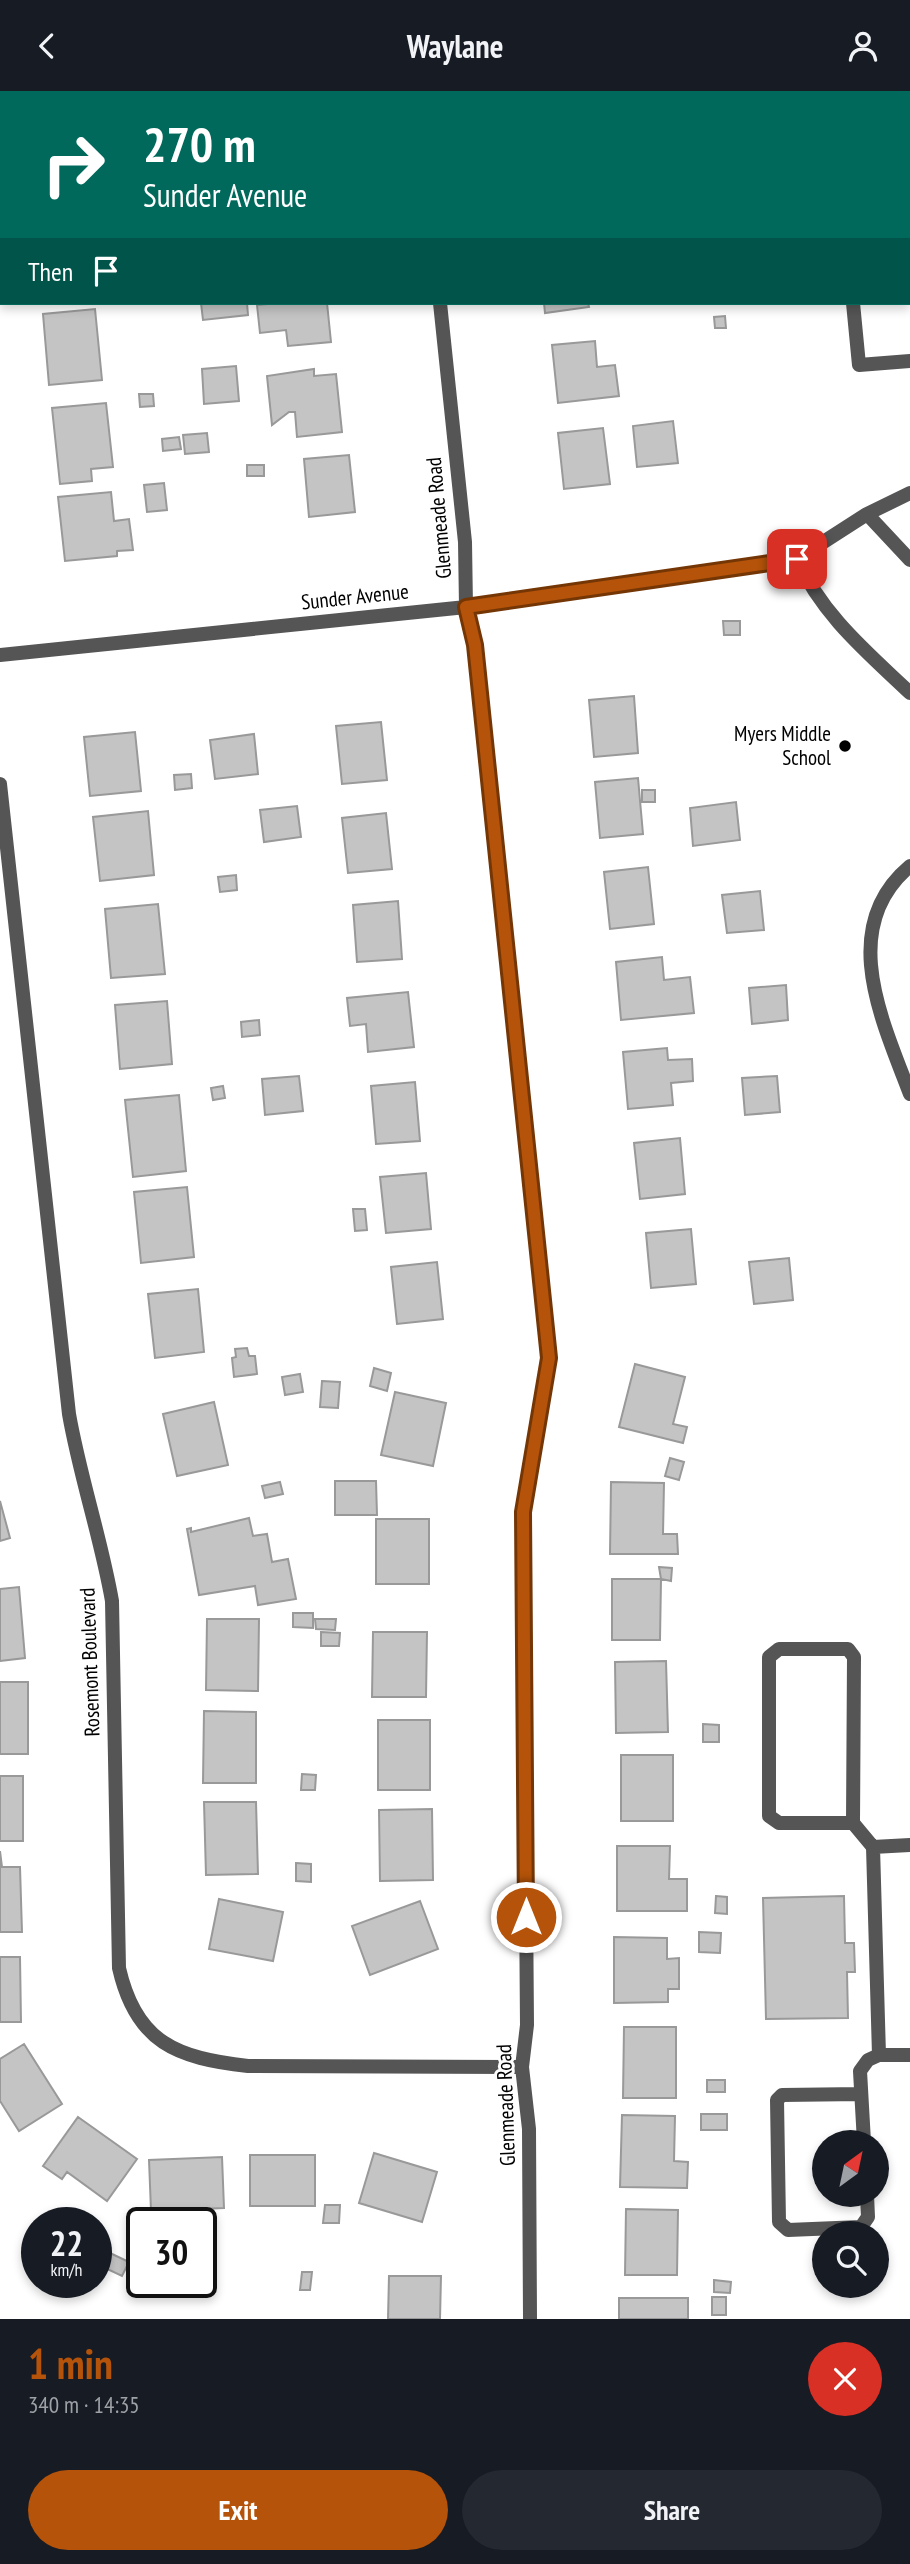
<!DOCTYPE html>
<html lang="en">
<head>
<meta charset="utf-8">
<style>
  :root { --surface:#171b24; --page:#242831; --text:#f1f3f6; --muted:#9ea1a6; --accent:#b45309 }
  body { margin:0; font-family:"PT Sans Narrow",sans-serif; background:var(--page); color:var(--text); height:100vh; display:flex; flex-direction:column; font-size:26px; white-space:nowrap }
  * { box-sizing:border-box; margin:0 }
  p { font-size:23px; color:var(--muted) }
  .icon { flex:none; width:38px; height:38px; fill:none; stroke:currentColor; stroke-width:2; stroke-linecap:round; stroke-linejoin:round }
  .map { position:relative; height:2228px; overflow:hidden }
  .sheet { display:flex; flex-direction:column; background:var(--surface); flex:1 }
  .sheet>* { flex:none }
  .hud { position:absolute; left:0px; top:0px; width:910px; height:214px; box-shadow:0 4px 10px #0003; background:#00695c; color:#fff; overflow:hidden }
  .needle { width:46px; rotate:33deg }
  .tools { position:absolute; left:812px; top:2039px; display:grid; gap:14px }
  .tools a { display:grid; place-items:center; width:77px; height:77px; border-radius:50%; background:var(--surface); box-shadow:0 4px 10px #0003; font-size:35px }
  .speed { position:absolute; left:21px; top:2116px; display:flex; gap:14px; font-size:35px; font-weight:700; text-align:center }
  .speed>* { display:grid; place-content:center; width:91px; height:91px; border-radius:50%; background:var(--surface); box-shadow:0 4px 10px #0003; line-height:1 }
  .speed small { font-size:18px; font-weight:400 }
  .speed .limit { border:4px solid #111; border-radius:10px; background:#fff; color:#111 }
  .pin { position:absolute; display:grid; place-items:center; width:60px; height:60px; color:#fff; margin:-30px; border-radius:14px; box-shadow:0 4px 10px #0006 }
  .me { position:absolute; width:77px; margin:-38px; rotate:0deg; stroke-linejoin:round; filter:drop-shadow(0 0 5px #0008) }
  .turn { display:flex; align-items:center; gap:24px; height:147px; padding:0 28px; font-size:32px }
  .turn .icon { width:91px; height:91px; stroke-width:2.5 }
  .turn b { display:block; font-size:49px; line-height:60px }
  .then { display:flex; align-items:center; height:66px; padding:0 28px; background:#0003; gap:14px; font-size:26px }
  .round { display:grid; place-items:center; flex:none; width:74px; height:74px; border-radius:37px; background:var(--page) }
  .head { display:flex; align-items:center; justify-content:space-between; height:119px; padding:0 28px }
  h1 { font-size:42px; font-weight:700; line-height:52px; color:var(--accent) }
  .primary-button { display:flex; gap:14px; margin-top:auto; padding:14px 28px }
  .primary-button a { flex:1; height:80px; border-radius:42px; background:var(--accent); color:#fff; font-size:28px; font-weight:700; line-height:80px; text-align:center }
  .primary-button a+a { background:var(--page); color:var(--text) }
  header { display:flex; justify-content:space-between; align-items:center; height:91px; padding:0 28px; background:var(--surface); font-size:32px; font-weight:700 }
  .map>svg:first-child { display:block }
</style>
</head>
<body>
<header><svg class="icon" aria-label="back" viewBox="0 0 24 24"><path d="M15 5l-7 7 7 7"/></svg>Waylane<svg class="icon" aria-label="person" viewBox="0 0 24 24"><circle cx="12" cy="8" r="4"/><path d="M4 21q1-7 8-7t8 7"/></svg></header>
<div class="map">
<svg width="910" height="2228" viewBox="0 0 910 2228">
  <rect width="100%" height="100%" fill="#fff"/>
  <path fill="#c4c4c4" stroke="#999" stroke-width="2" d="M 201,212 L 247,212 L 248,224 L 203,229 Z
    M 278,212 L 327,212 L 331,251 L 288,255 L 286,239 L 260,242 L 257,214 Z
    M 544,212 L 588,212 L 589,216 L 545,222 Z
    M 95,218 L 102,289 L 49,294 L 43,223 Z
    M 725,225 L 726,237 L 715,237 L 714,226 Z
    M 595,250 L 597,276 L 615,274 L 619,305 L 558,312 L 552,254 Z
    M 236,275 L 239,310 L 204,313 L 202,278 Z
    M 314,278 L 314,285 L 336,283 L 342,341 L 297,346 L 295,321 L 289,321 L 272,334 L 267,285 Z
    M 139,303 L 153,303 L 154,315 L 140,316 Z
    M 106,312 L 113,376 L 91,378 L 92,390 L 60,393 L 52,317 Z
    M 673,330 L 678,372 L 637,376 L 633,335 Z
    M 603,337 L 610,393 L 564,398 L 558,342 Z
    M 207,342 L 209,361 L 185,363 L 183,344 Z
    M 179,346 L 181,358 L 163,360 L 162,348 Z
    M 349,364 L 355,421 L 309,426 L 304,368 Z
    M 247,374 L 264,374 L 264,385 L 247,385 Z
    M 164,392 L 167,419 L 147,421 L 144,394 Z
    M 111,401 L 114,430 L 129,428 L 133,459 L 117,460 L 117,465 L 65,470 L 58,406 Z
    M 723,530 L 740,530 L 740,544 L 724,544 Z
    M 634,605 L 638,662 L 594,666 L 589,609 Z
    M 381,631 L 387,689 L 342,693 L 336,635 Z
    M 135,641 L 141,700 L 90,705 L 84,646 Z
    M 254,643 L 258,683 L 215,688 L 210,649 Z
    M 191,683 L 192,697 L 175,699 L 174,684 Z
    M 638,687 L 643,743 L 600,747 L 595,691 Z
    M 642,699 L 655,699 L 655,711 L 642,711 Z
    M 736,711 L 740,749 L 693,755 L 690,717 Z
    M 297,715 L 301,746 L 264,751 L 260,719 Z
    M 148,720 L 154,784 L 100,790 L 93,726 Z
    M 386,722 L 392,778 L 348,782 L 342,727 Z
    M 648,776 L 654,833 L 610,838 L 604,781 Z
    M 236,784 L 237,799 L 220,801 L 218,786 Z
    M 760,800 L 764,839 L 727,842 L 722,804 Z
    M 398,810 L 402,868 L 357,871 L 353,814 Z
    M 158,813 L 165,883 L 111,887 L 105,818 Z
    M 662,866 L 664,889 L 690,886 L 694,922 L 621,929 L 616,871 Z
    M 786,894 L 788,929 L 752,933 L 749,897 Z
    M 408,901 L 414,956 L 368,961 L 366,933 L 350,935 L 347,907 Z
    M 167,910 L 172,973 L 120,978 L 115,914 Z
    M 259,929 L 260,944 L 242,946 L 241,931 Z
    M 667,957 L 668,969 L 692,968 L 693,990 L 671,992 L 673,1014 L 628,1018 L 623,961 Z
    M 299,985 L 303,1020 L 265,1024 L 262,988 Z
    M 777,985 L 780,1021 L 745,1024 L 742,987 Z
    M 415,991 L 420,1050 L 376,1053 L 371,995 Z
    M 223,995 L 225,1007 L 213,1009 L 211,997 Z
    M 179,1004 L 186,1080 L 133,1086 L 125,1009 Z
    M 680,1047 L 685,1103 L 640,1108 L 634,1052 Z
    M 426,1082 L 431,1138 L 386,1142 L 380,1086 Z
    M 187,1096 L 194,1166 L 141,1172 L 134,1101 Z
    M 353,1118 L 365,1118 L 367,1139 L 355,1140 Z
    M 691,1138 L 696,1193 L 651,1197 L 646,1142 Z
    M 789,1167 L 793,1209 L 754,1213 L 749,1171 Z
    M 437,1171 L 443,1228 L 397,1233 L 391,1176 Z
    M 198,1198 L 204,1261 L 155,1267 L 148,1203 Z
    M 247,1257 L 249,1265 L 255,1265 L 257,1283 L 234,1286 L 232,1267 L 236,1266 L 235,1258 Z
    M 635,1273 L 685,1286 L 673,1333 L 687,1336 L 683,1352 L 619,1336 Z
    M 374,1277 L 391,1282 L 387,1300 L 370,1295 Z
    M 300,1283 L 303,1301 L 285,1304 L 282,1286 Z
    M 322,1290 L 340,1291 L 338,1317 L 320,1316 Z
    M 395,1301 L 446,1312 L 433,1375 L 381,1364 Z
    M 214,1311 L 228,1374 L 177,1385 L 163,1323 Z
    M 670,1367 L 684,1371 L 679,1389 L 665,1385 Z
    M 335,1390 L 376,1390 L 377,1424 L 335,1424 Z
    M 280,1391 L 283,1403 L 265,1407 L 262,1395 Z
    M 611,1391 L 664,1392 L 663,1443 L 677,1443 L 678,1463 L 610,1463 Z
    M 0,1410 L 10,1447 L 0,1450 Z
    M 249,1427 L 253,1445 L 267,1443 L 272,1471 L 288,1468 L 296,1508 L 258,1514 L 255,1495 L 199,1504 L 187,1438 L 191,1437 L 191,1441 Z
    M 376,1428 L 429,1428 L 429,1493 L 376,1493 Z
    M 659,1476 L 672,1477 L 671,1490 L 661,1488 Z
    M 612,1488 L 661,1488 L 660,1549 L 612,1549 Z
    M 19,1496 L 25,1567 L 0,1570 L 0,1498 Z
    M 293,1522 L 313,1522 L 313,1537 L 293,1536 Z
    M 207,1528 L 259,1528 L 258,1600 L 206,1599 Z
    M 315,1528 L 336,1528 L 335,1539 L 316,1538 Z
    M 321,1541 L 340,1542 L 339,1555 L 321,1555 Z
    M 373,1541 L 427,1541 L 426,1606 L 372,1606 Z
    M 666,1570 L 668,1641 L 616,1642 L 615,1571 Z
    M 0,1591 L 28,1591 L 28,1663 L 0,1663 Z
    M 204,1620 L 256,1621 L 256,1692 L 203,1692 Z
    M 378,1629 L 430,1629 L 430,1699 L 378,1699 Z
    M 703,1633 L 719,1634 L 719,1651 L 703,1651 Z
    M 621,1664 L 673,1664 L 673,1730 L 621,1730 Z
    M 302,1683 L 316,1684 L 315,1699 L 301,1699 Z
    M 0,1685 L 23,1685 L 23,1750 L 0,1750 Z
    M 204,1711 L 256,1711 L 258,1783 L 206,1784 Z
    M 432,1718 L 433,1789 L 380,1790 L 379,1719 Z
    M 617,1755 L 670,1755 L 669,1788 L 687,1788 L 687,1820 L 617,1820 Z
    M 0,1760 L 2,1776 L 20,1776 L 22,1841 L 0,1841 Z
    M 296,1772 L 311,1773 L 311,1791 L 296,1790 Z
    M 716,1805 L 727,1806 L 727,1823 L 715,1822 Z
    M 844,1805 L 845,1852 L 854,1852 L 855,1881 L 847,1881 L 848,1927 L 766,1928 L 763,1807 Z
    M 219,1808 L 283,1821 L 273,1870 L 209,1858 Z
    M 420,1810 L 438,1858 L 370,1884 L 352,1835 Z
    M 699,1841 L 721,1842 L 720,1862 L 699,1861 Z
    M 614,1846 L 667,1847 L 667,1868 L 679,1867 L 679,1898 L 668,1898 L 668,1911 L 614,1912 Z
    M 0,1866 L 20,1866 L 21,1931 L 0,1931 Z
    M 624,1936 L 676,1936 L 676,2007 L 623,2007 Z
    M 24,1953 L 62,2013 L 19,2040 L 0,2010 L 0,1968 Z
    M 707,1989 L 725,1989 L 725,2001 L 707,2001 Z
    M 701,2023 L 727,2023 L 727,2039 L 701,2039 Z
    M 622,2024 L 675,2025 L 674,2070 L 688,2071 L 687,2097 L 620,2096 Z
    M 78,2026 L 137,2068 L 107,2110 L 67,2081 L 62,2088 L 43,2075 Z
    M 374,2062 L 437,2081 L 422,2131 L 359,2112 Z
    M 250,2064 L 315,2064 L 315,2115 L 250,2115 Z
    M 222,2066 L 224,2117 L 151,2120 L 149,2069 Z
    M 325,2114 L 340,2114 L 339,2132 L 323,2132 Z
    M 626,2118 L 678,2119 L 677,2184 L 625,2184 Z
    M 110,2162 L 129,2171 L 122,2185 L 103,2176 Z
    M 302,2181 L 312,2181 L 310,2199 L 300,2199 Z
    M 389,2185 L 441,2185 L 440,2228 L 388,2228 Z
    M 714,2189 L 731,2191 L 730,2202 L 714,2201 Z
    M 712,2206 L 726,2206 L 726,2224 L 712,2224 Z
    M 619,2207 L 688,2207 L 688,2228 L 619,2228 Z"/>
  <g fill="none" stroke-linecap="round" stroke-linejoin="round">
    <path stroke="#555" stroke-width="14" d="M 834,0 L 834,2
      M 908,14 L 910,14
      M 853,212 L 859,274 L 910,270
      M 910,402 L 867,423 L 797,468 C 822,524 867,561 910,602
      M 867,423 L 910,469
      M 910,775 C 837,836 882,929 910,1003
      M 853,1732 L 779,1732 L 769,1725 L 769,1566 L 779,1558 L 848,1558 L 854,1566 L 853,1732 L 873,1756
      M 879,1964 L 873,1756 L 910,1754
      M 861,2003 L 782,2004 L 777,2009 L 779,2131 L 788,2139 L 861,2136 L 868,2126 L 867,2104
      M 864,2051 L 860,1980 L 868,1969 L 879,1964 L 910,1964"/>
    <path stroke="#555" stroke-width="14" d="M 417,0 L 417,2
      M 440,212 L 465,451 L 466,516 L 475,554 L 549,1267 L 523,1421 L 527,1934 L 522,1976 L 529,2038 L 530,2228
      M 0,564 L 466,516 L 797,468
      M 0,693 L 69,1323 C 80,1386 101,1447 112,1510 L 119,1877 C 136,1952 177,1967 248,1975 L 522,1976"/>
  </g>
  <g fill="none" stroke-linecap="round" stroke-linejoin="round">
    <defs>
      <path id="route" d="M 526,1826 L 523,1421 L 549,1267 L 475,554 L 466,516 L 797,468"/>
    </defs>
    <use href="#route" stroke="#753606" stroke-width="18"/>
    <use href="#route" stroke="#b45309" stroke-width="12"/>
  </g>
  <circle fill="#000" stroke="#fff" stroke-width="2.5" cx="845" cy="655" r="7"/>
  <g text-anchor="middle" stroke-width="6" stroke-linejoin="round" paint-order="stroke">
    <g font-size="21" fill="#000" stroke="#fff">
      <text transform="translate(439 427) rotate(-95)" y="7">Glenmeade Road</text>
      <text transform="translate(355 506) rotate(-6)" y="7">Sunder Avenue</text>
      <text transform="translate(90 1571) rotate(-92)" y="7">Rosemont Boulevard</text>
      <text transform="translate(506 2014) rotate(-92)" y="7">Glenmeade Road</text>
    </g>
    <g font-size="21" fill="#000" stroke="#fff" text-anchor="end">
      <text x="831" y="650">Myers Middle<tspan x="831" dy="24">School</tspan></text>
    </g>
  </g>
</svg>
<div class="tools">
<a><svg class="needle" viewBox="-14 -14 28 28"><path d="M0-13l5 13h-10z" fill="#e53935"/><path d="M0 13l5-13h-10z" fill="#9ea1a6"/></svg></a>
<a><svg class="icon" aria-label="search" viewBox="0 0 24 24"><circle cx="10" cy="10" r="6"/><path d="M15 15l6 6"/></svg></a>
</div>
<div class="speed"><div>22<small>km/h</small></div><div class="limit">30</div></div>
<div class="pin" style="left:797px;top:468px;background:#d93025"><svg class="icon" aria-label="arrive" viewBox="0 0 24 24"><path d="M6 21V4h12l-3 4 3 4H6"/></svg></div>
<svg class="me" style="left:526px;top:1826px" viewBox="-20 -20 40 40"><circle r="17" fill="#b45309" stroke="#fff" stroke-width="3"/><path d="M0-11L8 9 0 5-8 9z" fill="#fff"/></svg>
<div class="hud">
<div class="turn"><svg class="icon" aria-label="right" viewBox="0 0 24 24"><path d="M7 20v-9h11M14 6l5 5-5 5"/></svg><div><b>270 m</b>Sunder Avenue</div></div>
<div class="then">Then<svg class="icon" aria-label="arrive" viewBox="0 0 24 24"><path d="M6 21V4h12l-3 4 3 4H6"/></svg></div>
</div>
</div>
<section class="sheet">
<div class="head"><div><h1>1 min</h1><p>340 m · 14:35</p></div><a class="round" style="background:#d93025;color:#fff"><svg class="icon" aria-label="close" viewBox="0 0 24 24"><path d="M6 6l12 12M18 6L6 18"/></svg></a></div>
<div class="primary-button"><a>Exit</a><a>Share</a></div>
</section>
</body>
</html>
